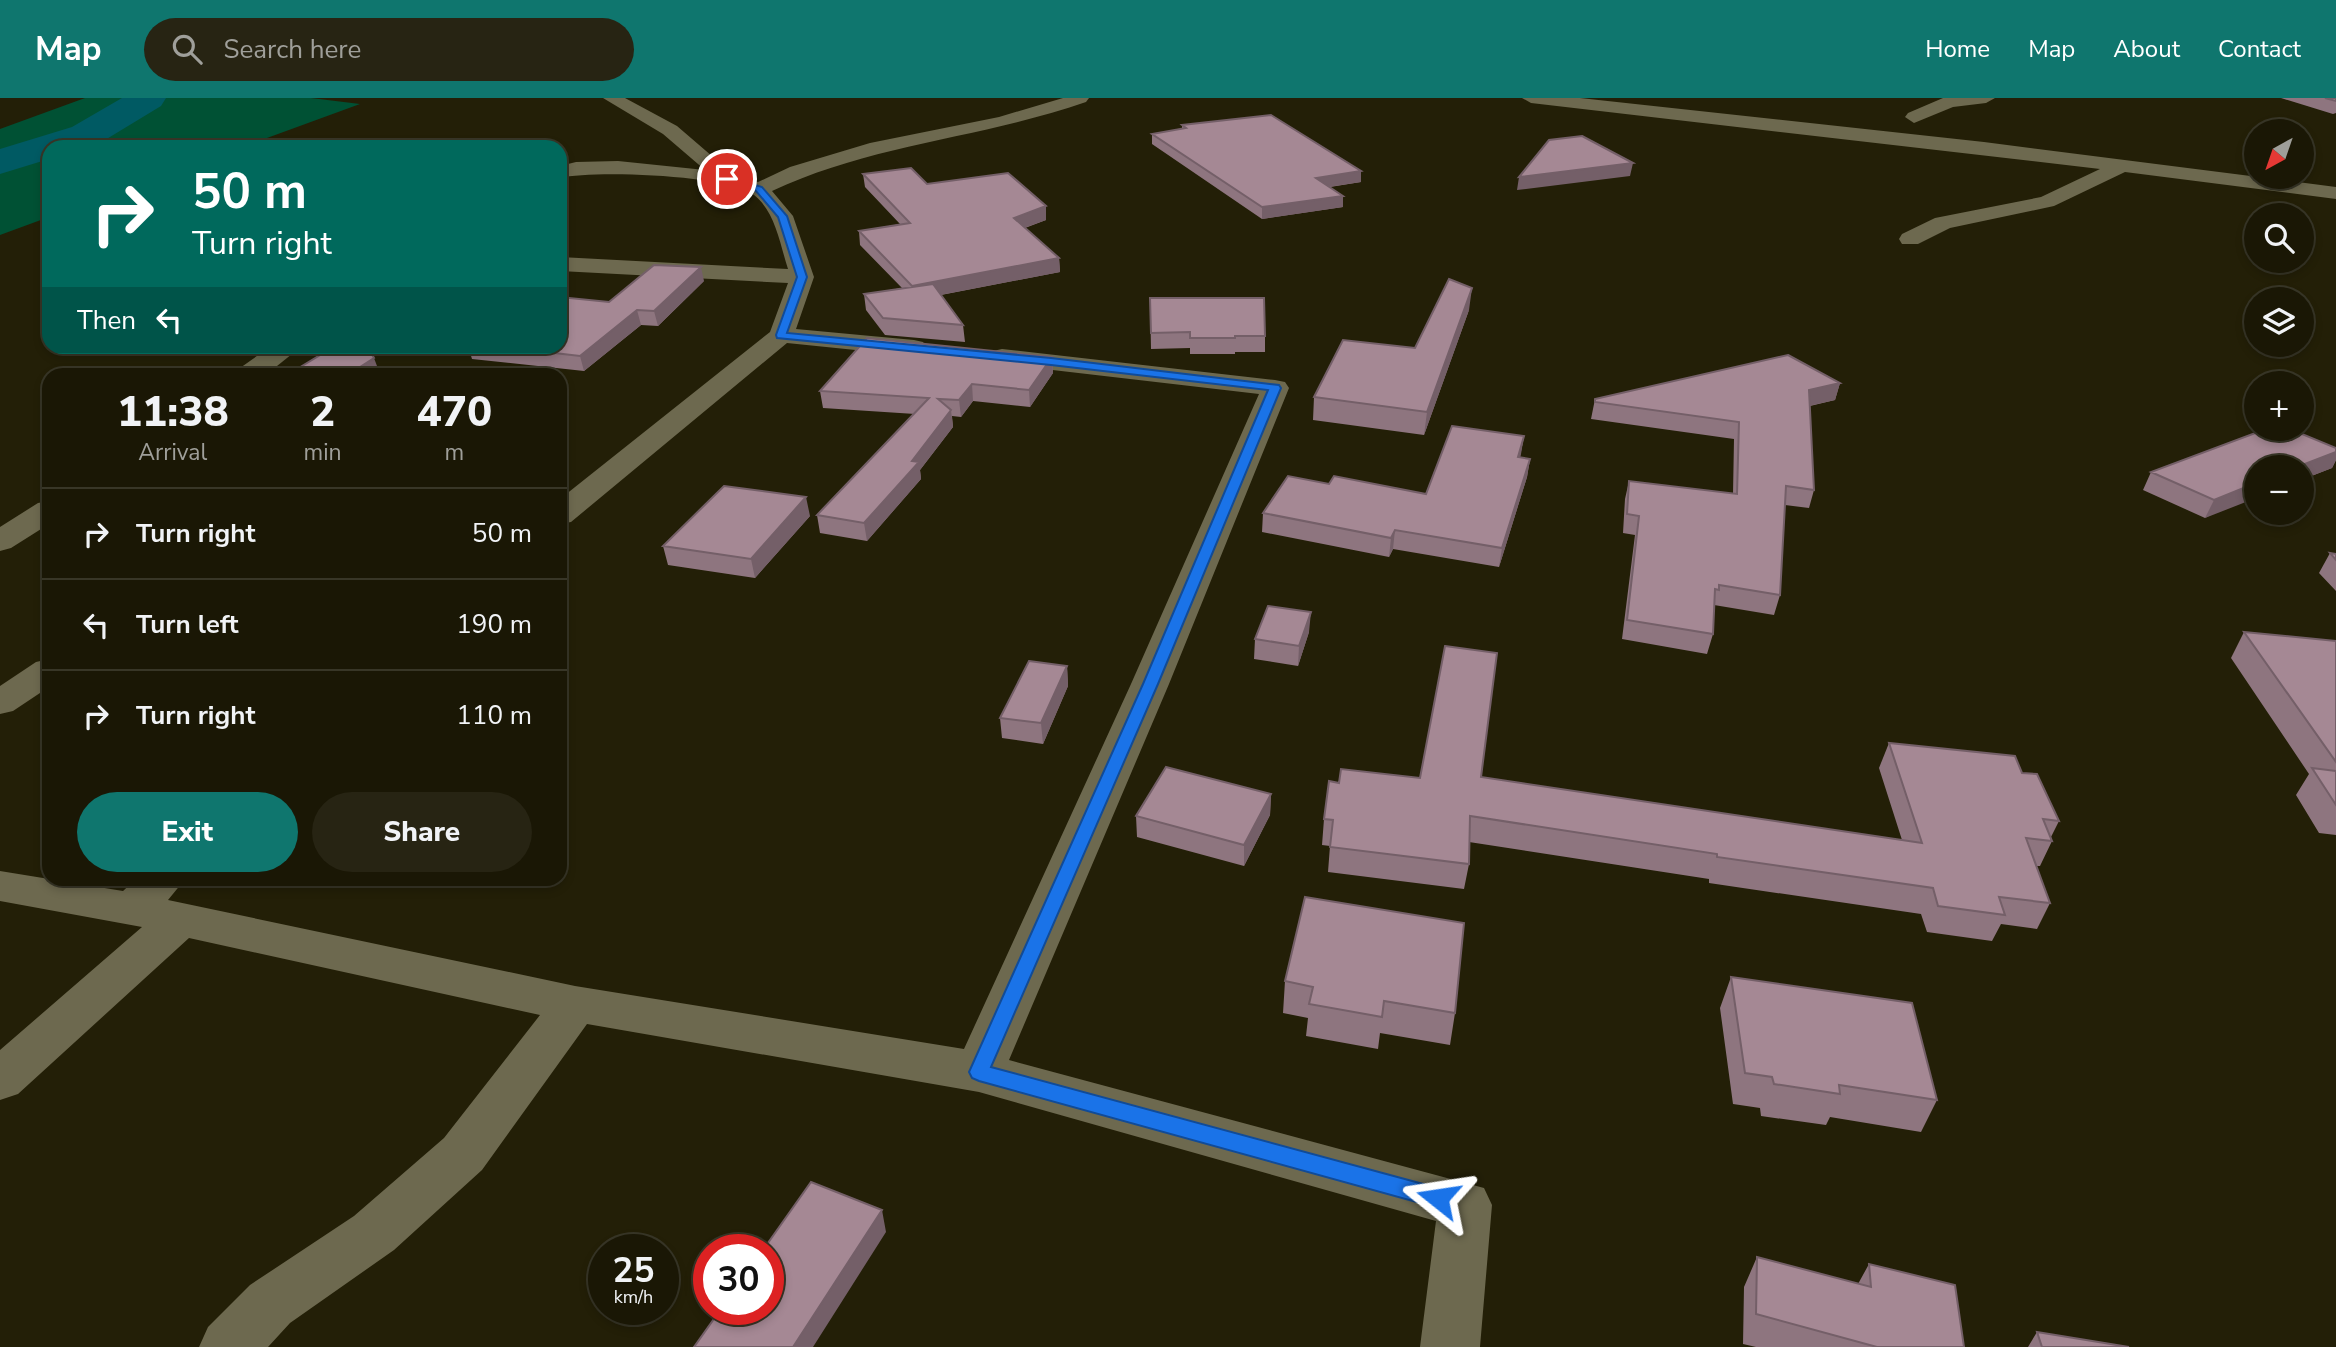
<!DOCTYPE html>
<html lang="en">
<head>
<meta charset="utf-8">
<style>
  :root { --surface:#1a1705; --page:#272413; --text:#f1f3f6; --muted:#9f9f9a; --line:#383627; --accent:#0f766e }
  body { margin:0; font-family:"Nunito Sans",sans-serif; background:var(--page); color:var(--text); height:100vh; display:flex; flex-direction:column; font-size:26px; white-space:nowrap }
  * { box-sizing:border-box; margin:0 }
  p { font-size:23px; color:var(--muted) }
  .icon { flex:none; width:38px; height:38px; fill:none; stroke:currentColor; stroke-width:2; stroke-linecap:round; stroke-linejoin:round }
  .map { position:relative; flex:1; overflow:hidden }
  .drawer { position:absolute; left:42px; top:270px; width:525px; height:518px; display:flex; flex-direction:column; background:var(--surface); border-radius:21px; box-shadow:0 4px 10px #0003,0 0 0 2px var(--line) }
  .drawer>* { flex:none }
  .guide { position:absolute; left:42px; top:42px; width:525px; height:214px; border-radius:21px; box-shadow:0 4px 10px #0003,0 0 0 2px var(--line); background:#00695c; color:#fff; overflow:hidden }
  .needle { width:46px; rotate:220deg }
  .buttons { position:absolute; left:2244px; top:21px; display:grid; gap:14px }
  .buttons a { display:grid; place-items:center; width:70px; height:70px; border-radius:50%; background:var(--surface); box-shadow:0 4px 10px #0003,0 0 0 2px var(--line); font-size:35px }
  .speed { position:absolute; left:588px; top:1136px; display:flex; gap:14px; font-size:35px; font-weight:700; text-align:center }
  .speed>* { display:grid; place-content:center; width:91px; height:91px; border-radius:50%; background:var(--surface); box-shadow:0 4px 10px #0003,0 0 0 2px var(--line); line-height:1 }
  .speed small { font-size:18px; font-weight:400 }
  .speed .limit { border:10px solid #d22; background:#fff; color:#111 }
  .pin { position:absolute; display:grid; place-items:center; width:60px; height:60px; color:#fff; margin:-30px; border:4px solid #fff; border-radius:50%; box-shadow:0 2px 7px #0007 }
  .me { position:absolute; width:77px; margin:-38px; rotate:285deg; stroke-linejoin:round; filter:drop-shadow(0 0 5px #0008) }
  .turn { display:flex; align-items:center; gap:24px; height:147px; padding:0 35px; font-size:32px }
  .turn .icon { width:91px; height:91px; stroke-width:2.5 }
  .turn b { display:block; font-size:49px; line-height:60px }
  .then { display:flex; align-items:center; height:66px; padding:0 35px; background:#0003; gap:14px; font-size:26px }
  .eta { display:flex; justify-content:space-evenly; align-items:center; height:119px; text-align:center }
  .eta b { font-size:42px; font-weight:800; line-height:49px }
  .action { display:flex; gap:14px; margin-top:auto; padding:14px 35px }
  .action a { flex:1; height:80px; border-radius:42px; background:var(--accent); color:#fff; font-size:28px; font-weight:800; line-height:80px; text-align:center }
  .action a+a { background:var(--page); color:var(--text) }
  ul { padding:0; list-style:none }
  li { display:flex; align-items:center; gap:21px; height:91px; padding:0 35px; border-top:2px solid var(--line) }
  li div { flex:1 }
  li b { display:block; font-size:26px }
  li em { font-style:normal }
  header { display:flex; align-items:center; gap:42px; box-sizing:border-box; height:98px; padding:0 35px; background:var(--accent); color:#fff }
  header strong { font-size:33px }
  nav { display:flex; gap:38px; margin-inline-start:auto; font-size:24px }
  .search { width:490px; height:63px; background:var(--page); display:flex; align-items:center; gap:18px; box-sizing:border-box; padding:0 24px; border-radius:38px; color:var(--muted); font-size:26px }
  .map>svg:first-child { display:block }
</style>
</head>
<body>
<header>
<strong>Map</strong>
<div class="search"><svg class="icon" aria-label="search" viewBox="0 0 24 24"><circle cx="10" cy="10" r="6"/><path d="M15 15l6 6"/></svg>Search here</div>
<nav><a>Home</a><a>Map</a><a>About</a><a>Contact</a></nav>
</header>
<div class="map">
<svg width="2336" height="1249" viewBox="0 0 2336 1249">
  <rect width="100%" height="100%" fill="#231f07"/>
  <path fill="#005134" d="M 85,0 L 311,0 L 360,6 L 242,49 L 49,49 L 49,119 L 0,137 L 0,31 Z"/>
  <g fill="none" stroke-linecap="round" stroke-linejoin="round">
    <path fill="#005a63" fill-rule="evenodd" d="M 122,0 L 166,0 L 161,8 L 100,45 L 88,49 L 49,49 L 49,61 L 0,76 L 0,51 L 72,29 Z"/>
    <path fill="#6d694f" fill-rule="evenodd" d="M 603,0 L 625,0 L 677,28 L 734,77 L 758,84 L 790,69 L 870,45 L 999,19 L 1063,0 L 1089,0 L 1086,4 C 983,40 871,46 772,93 L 793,118 L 814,179 L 796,231 L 914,242 L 923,244 L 927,250 L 923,256 L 914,258 L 787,245 L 571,424 L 560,426 L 560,401 L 770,234 L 788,185 L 560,173 L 560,159 L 788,171 C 780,147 775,110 751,95 C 722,77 594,72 560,80 L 560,68 L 576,64 L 618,63 L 705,72 L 663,36 Z
      M 1522,0 L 1580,0 L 1984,44 L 2336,89 L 2336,101 L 2125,74 L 2054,108 L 1950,130 L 1918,146 L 1902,146 L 1899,141 L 1902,136 L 1935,120 L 2041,99 L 2100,71 L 1531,5 Z
      M 1943,0 L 1995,0 L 1986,5 L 1953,9 L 1914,25 L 1905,19 L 1908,15 Z
      M 271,248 L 302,248 L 267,276 L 237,276 L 240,270 Z
      M 1002,251 L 1275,282 L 1285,284 L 1289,290 L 1169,586 L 1009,962 L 1484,1090 L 1492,1107 L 1480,1249 L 1420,1249 L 1436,1123 L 979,994 L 587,926 L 482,1072 L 394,1152 L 290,1225 L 268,1249 L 199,1249 L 208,1229 L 250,1187 L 354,1118 L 444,1040 L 540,917 L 189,840 L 18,996 L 0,1002 L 0,952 L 142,829 L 0,803 L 0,773 L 123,793 L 137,780 L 186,780 L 168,802 L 575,888 L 964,951 L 1131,586 L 1259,296 L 993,265 L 989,259 L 993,253 Z
      M 49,403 L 49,426 L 11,450 L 0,453 L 0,429 L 38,405 Z
      M 49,561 L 49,589 L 13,613 L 0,616 L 0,588 L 36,564 Z"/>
  </g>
  <path fill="#8e757f" d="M 2281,0 L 2336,0 L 2336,15 L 2333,16 Z
    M 1182,27 L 1361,73 L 1361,84 L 1330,89 L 1343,109 L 1262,121 L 1152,46 L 1152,36 L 1182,31 Z
    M 863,76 L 927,86 L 1046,122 L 1025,130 L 1059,160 L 1060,174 L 941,197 L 963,227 L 965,244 L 885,237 L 866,212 L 864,196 L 902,190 L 860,147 L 859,133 L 900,126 L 865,89 Z
    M 704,183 L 658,228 L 641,227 L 584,273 L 472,261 L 468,248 L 560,248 L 609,204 Z
    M 1150,200 L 1265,238 L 1265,254 L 1235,254 L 1235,256 L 1190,256 L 1190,250 L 1151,251 Z
    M 1469,212 L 1424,337 L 1313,322 L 1314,299 L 1415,250 Z
    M 1052,259 L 1053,275 L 1030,309 L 973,303 L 961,319 L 952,318 L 953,329 L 920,372 L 921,381 L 867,443 L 820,435 L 817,417 L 915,316 L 823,310 L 820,293 Z
    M 1840,285 L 1835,302 L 1810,308 L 1814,392 L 1809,410 L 1785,407 L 1780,497 L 1774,517 L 1714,507 L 1713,536 L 1707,556 L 1622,541 L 1635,437 L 1623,435 L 1625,401 L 1629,383 L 1733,396 L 1734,341 L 1591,321 L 1595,301 Z
    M 1524,338 L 1520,359 L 1530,361 L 1527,379 L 1499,469 L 1393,451 L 1389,459 L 1262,434 L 1263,415 L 1329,386 L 1426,396 Z
    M 2336,350 L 2336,362 L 2332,370 L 2301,382 L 2301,369 L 2205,420 L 2143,392 L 2151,374 Z
    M 810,418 L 755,480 L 668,467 L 663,448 Z
    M 2330,455 L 2336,456 L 2336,493 L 2319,475 Z
    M 1309,534 L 1298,568 L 1254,561 L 1255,541 Z
    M 2244,534 L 2336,543 L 2336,737 L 2319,735 L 2296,697 L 2309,676 L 2231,560 Z
    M 1067,568 L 1068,588 L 1043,646 L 1002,640 L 1000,620 Z
    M 1889,645 L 2022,675 L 2059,723 L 2051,739 L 2052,743 L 2040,768 L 2036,768 L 2050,805 L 2037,831 L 2001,826 L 1992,843 L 1927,834 L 1921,816 L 1709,785 L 1709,781 L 1469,744 L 1469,766 L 1464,791 L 1328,774 L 1330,748 L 1322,747 L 1324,721 L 1339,685 L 1420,680 L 1481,679 L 1902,742 L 1879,670 Z
    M 1271,696 L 1270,717 L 1244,768 L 1137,739 L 1136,718 Z
    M 1731,879 L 1937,1002 L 1921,1034 L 1830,1019 L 1826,1027 L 1761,1018 L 1760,1010 L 1733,1006 L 1720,910 Z
    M 1285,883 L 1455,915 L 1450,947 L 1380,935 L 1378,951 L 1306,938 L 1308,920 L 1283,915 Z
    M 1757,1159 L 1858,1186 L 1869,1166 L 1964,1249 L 1756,1249 L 1743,1246 L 1744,1189 Z
    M 2037,1234 L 2129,1249 L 2028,1249 Z"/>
  <path fill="#745f68" d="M 1633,65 L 1630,78 L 1517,92 L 1519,79 Z
    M 1361,73 L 1361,84 L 1315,91 L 1316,80 Z
    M 1343,98 L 1343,109 L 1262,121 L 1262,109 Z
    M 1046,108 L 1046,122 L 1015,133 L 1014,120 Z
    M 1059,160 L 1060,174 L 914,202 L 912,188 Z
    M 701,169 L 704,183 L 658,228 L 654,213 Z
    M 1472,190 L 1469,212 L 1424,337 L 1427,314 Z
    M 637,212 L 641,227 L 584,273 L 580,258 Z
    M 1052,259 L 1053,275 L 1030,309 L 1029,292 Z
    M 374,260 L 380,276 L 349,276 Z
    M 1840,285 L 1835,302 L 1804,309 L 1809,292 Z
    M 972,286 L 973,303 L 961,319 L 959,302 Z
    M 951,312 L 953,329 L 920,372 L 921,381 L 867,443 L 864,425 Z
    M 1524,338 L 1521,356 L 1515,377 L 1518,359 Z
    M 2336,354 L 2336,362 L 2332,370 L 2301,382 L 2301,369 L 2297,369 Z
    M 1530,361 L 1527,379 L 1499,469 L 1502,450 Z
    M 2256,385 L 2256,400 L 2205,420 L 2214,402 Z
    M 806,399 L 810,418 L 755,480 L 751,461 Z
    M 1395,432 L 1393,451 L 1389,459 L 1391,440 Z
    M 1311,514 L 1309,534 L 1298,568 L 1299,548 Z
    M 1067,568 L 1068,588 L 1043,646 L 1041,625 Z
    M 1271,696 L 1270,717 L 1244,768 L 1244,747 Z
    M 882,1112 L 886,1134 L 813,1249 L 793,1249 Z"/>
  <path fill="#a58894" stroke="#745f68" stroke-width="2" d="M 2325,0 L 2336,0 L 2336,3 Z
    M 1271,17 L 1361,73 L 1316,80 L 1343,98 L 1262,109 L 1152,36 L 1186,30 L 1182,27 Z
    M 1582,38 L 1633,65 L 1519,79 L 1549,42 Z
    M 911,70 L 927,86 L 1008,75 L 1046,108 L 1014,120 L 1059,160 L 912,188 L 859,133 L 910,125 L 863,76 Z
    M 654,167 L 701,169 L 654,213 L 637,212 L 580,258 L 494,248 L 560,248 L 560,199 L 609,204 Z
    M 1449,181 L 1472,190 L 1427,314 L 1314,299 L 1343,242 L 1415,250 Z
    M 933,186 L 963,227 L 883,220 L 864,196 Z
    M 1150,200 L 1264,200 L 1265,238 L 1235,238 L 1235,240 L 1190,240 L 1190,234 L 1151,235 Z
    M 867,240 L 1052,259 L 1029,292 L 972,286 L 959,302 L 938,301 L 951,312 L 912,363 L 919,364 L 864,425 L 817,417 L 929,300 L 820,293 Z
    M 335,248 L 367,248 L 374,260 L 349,276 L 289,276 Z
    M 1788,257 L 1840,285 L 1809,292 L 1814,392 L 1786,388 L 1780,497 L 1719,487 L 1719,492 L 1715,491 L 1713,536 L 1627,522 L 1639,418 L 1627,416 L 1629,383 L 1737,396 L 1739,324 L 1595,304 L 1595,301 Z
    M 1452,328 L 1524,338 L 1518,359 L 1530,361 L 1502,450 L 1395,432 L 1391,440 L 1263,415 L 1288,378 L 1329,386 L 1334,378 L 1426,396 Z
    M 2266,331 L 2290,331 L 2336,350 L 2336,354 L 2297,369 L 2256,369 L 2256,385 L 2214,402 L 2151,374 Z
    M 724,388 L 806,399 L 751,461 L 663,448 Z
    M 2330,455 L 2336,456 L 2336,462 Z
    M 1268,508 L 1311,514 L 1299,548 L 1255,541 Z
    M 2244,534 L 2336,543 L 2336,664 Z
    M 1445,548 L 1497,555 L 1481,679 L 1922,745 L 1889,645 L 2015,658 L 2022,675 L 2037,676 L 2059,723 L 2043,721 L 2052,743 L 2026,740 L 2050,805 L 1999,799 L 2005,817 L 1938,808 L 1933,790 L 1717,759 L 1717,756 L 1470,718 L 1469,766 L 1330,749 L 1333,722 L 1324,721 L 1329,683 L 1339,685 L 1341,671 L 1420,680 Z
    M 1029,563 L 1067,568 L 1041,625 L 1000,620 Z
    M 1166,669 L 1271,696 L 1244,747 L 1136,718 Z
    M 2312,670 L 2336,673 L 2336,707 Z
    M 1305,799 L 1464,825 L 1455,915 L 1384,903 L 1382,919 L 1309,906 L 1313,889 L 1285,883 Z
    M 1731,879 L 1912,905 L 1937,1002 L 1839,987 L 1840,996 L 1774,986 L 1772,979 L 1745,975 Z
    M 811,1084 L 882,1112 L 793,1249 L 694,1249 L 721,1211 L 768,1211 L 768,1152 L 763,1152 Z
    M 1757,1159 L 1871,1189 L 1869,1166 L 1955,1187 L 1964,1249 L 1877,1249 L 1756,1216 Z
    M 2037,1234 L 2129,1249 L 2042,1249 Z"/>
  <path fill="#1a73e8" stroke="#114b97" stroke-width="2" d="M 727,78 L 762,89 L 787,118 L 807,179 L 787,235 L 1051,260 L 1279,287 L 1281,290 L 1158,586 L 991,969 L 1438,1090 L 1446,1093 L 1449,1100 L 1446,1107 L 1438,1110 L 979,983 L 972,980 L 969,974 L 1143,586 L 1268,292 L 1051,267 L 777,240 L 776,237 L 797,179 L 778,119 L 756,93 L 724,83 Z"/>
</svg>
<div class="buttons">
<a><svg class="needle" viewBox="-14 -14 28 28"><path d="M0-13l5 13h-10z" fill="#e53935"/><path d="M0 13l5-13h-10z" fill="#9f9f9a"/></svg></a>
<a><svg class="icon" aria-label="search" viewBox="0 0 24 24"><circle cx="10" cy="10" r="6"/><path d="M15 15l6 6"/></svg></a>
<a><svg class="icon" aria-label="layers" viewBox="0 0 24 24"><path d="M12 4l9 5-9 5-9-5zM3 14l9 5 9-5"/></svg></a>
<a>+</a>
<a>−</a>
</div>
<div class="speed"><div>25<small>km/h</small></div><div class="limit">30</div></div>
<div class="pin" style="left:727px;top:81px;background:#d93025"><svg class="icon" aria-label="arrive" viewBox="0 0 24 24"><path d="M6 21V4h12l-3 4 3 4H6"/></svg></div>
<svg class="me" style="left:1438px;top:1100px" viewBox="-20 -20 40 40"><path d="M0-17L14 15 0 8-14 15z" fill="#1a73e8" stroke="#fff" stroke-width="4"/></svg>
<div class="guide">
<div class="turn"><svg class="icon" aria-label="right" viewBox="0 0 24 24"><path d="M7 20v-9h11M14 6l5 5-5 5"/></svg><div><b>50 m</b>Turn right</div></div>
<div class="then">Then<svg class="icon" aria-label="left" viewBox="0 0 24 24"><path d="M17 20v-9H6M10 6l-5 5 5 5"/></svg></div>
</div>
<section class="drawer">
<div class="eta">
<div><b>11:38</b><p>Arrival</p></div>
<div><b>2</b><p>min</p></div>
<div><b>470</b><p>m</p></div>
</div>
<ul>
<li><svg class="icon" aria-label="right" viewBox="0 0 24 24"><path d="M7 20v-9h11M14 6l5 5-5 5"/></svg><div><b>Turn right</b></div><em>50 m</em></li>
<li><svg class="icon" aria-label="left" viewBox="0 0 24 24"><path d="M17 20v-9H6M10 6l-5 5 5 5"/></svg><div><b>Turn left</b></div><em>190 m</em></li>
<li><svg class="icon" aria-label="right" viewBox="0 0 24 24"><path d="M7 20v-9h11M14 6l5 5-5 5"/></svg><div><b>Turn right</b></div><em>110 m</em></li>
</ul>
<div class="action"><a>Exit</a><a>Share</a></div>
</section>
</div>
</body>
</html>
